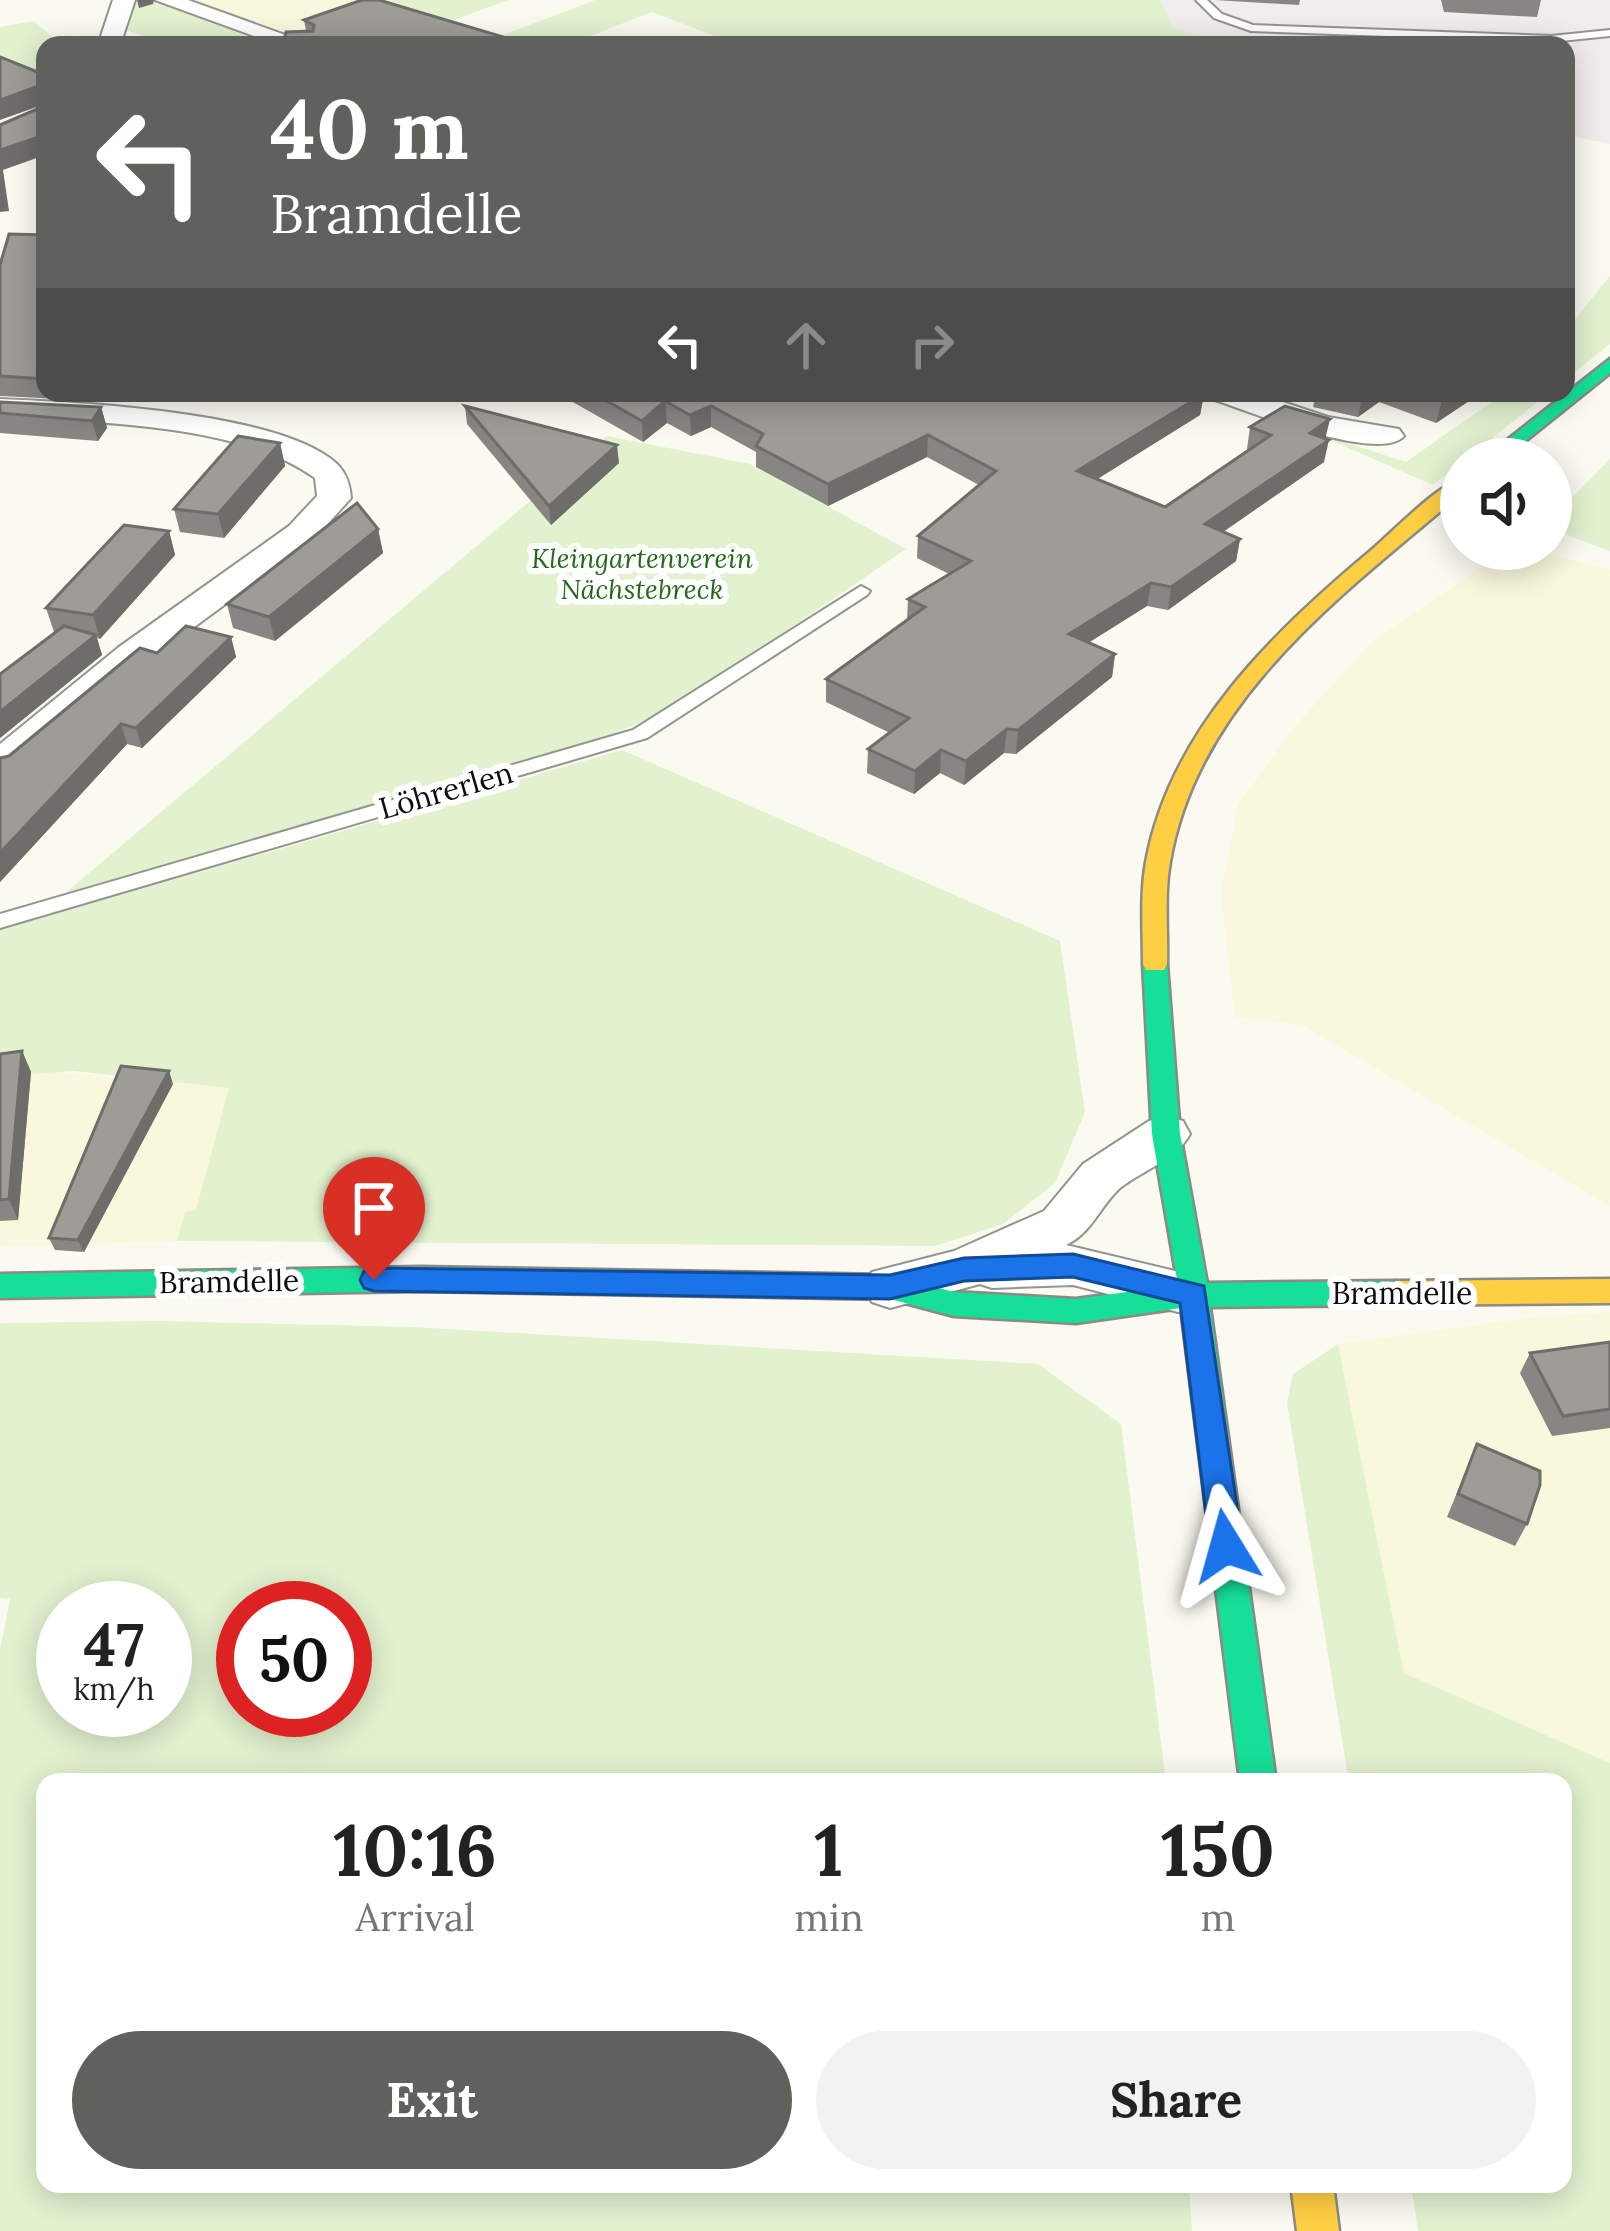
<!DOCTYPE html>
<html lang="en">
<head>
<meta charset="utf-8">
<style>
  :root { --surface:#fff; --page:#f2f2f2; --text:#222; --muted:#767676; --accent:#60605d }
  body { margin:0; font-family:Lora,serif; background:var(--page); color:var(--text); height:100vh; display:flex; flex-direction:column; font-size:45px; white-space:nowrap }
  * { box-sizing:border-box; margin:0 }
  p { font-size:39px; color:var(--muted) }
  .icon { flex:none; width:66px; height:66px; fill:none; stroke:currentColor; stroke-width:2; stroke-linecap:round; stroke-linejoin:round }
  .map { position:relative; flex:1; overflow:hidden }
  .drawer { position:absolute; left:36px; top:1773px; width:1536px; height:420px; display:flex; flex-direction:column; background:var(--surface); border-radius:24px; box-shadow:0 6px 30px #0003 }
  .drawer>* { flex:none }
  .top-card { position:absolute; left:36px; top:36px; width:1539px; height:366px; border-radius:24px; box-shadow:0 6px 30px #0003; background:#60605d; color:#fff; overflow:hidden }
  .controls { position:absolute; left:1440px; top:438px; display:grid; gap:24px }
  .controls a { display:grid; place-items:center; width:132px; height:132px; border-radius:50%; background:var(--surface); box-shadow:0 6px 30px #0003; font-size:60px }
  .speed { position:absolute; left:36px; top:1581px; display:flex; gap:24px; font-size:60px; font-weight:700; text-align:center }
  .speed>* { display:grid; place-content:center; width:156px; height:156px; border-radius:50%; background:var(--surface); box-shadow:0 6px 30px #0003; line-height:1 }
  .speed small { font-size:30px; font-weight:400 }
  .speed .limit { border:18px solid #d22; background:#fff; color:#111 }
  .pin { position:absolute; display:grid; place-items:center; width:102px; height:102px; color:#fff; margin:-123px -51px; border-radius:50% 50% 50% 0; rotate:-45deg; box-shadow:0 0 12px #0007 }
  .pin .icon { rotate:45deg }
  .me { position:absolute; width:132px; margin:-66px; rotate:352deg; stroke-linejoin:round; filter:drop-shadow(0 0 9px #0008) }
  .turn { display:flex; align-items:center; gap:42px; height:252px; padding:0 36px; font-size:54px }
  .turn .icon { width:156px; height:156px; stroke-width:2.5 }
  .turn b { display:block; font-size:84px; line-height:102px }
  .lanes { display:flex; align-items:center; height:114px; padding:0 36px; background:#0003; justify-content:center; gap:60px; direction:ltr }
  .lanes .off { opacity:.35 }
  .eta { display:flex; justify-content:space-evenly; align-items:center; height:204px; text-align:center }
  .eta b { font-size:72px; font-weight:700; line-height:84px }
  .button { display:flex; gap:24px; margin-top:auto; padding:24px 36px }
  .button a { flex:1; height:138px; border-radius:72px; background:var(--accent); color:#fff; font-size:48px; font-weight:700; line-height:138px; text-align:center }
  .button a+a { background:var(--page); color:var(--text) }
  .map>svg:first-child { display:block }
</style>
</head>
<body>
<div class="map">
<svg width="1610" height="2231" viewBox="0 0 1610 2231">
  <rect width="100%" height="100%" fill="#fbfaf1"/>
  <path fill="#f3ecef" d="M 1161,0 L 1610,0 L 1610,144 L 1566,135 L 1566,45 L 1227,45 L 1173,27 Z"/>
  <path fill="#f9f8dc" d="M 188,0 L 394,0 L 295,34 Z
    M 1507,549 L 1533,549 L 1610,570 L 1610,1206 L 1302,1025 L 1235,1017 L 1221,893 L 1238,805 L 1294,727 L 1371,643 Z
    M 35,1070 L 229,1088 L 196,1211 L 185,1212 L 177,1241 L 0,1247 L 0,1076 Z
    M 1610,1312 L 1610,1763 L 1404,1673 L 1338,1344 L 1535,1317 Z"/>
  <path fill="#e2f2cf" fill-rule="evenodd" d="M 145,0 L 276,42 L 169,45 L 124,29 L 127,4 Z
    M 394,0 L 508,0 L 445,23 L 382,4 Z
    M 595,0 L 1161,0 L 1173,27 L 1227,45 L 738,45 L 652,12 L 567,45 L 477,45 Z
    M 34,21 L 52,37 L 106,42 L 45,45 L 45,94 L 0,74 L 0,27 Z
    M 1610,276 L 1610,344 L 1566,379 L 1566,330 Z
    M 1504,393 L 1549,393 L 1433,485 L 1307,430 L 1406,462 Z
    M 607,436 L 750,464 L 906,549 L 671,710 L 565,753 L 64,894 Z
    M 1610,459 L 1610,551 L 1551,529 L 1551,519 Z
    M 622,750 L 1060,941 L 1085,1112 L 1055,1183 L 1003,1224 L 935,1246 L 177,1241 L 185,1212 L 196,1210 L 229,1088 L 74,1071 L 0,1076 L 0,930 Z
    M 157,1321 L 413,1327 L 1038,1364 L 1121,1424 L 1166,1782 L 45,1782 L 45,2184 L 1189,2184 L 1192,2231 L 0,2231 L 0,1650 L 10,1599 L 0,1598 L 0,1323 ZM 63,1608 L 165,1608 L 165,1710 L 63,1710 ZM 243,1608 L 345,1608 L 345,1710 L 243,1710 Z
    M 1338,1344 L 1404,1673 L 1610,1763 L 1610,2231 L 1418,2231 L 1411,2184 L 1563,2184 L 1563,1782 L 1349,1782 L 1287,1403 L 1293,1374 Z"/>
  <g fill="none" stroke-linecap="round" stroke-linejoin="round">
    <defs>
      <path id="lane" d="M 1196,0 L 1207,0 L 1222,14 L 1253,25 L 1551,36 L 1610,30 L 1610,36 L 1551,42 L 1251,31 L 1214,18 Z
        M 861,586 L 870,591 L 867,595 L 647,738 L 0,928 L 0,914 L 633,730 Z"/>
      <path id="street" d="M 113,0 L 135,0 L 120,45 L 98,45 Z
        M 155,0 L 188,0 L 313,45 L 279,45 Z
        M 1210,393 L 1256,393 L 1328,417 L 1399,429 L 1404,436 C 1380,464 1248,411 1215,400 Z
        M 0,399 C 77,402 282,412 337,464 C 347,474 350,485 351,498 L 313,540 L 145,663 L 14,773 L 0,776 L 0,744 L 119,647 L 289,526 L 317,496 L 315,478 C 239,423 92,422 0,417 Z
        M 1166,1116 L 1183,1121 L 1190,1134 C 1176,1160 1143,1170 1120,1188 C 1100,1206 1092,1233 1066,1245 L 1196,1276 L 1204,1291 L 1196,1306 L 1178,1312 L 1073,1285 L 992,1288 L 980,1284 L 890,1308 L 872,1302 L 864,1287 L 872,1272 L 954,1251 L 1044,1211 L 1083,1164 L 1149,1121 Z"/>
      <path id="fast" d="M 1610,359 L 1610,373 L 1503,459 L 1483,459 Z
        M 1155,956 L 1167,964 L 1180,1134 L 1207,1283 L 1396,1281 L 1406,1285 L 1411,1293 L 1406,1301 L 1396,1305 L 1210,1307 L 1276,1782 L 1240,1782 L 1181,1308 L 1076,1323 L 954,1316 L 890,1299 L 421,1291 L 0,1298 L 0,1274 L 421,1267 L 890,1275 L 954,1292 L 1076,1299 L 1178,1285 L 1152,1134 L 1143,964 Z"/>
      <path id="slow" d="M 1461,478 L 1461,494 C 1343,594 1198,699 1170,862 C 1164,895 1168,931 1167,964 L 1164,970 L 1146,970 L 1143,964 C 1143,931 1140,895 1146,862 C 1170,732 1270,635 1368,553 C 1393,532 1432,490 1461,478 Z
        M 1610,1279 L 1610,1303 L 1396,1305 L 1386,1301 L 1381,1293 L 1386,1285 L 1396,1281 Z
        M 1291,2184 L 1333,2184 L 1339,2231 L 1297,2231 Z"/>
    </defs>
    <use href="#lane" stroke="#949490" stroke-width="4"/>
    <use href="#street" stroke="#949490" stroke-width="4"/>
    <use href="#fast" stroke="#8b8a86" stroke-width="5"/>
    <use href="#slow" stroke="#8b8a86" stroke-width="5"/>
    <use href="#lane" fill="#fefefd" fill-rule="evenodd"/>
    <use href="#street" fill="#fefefd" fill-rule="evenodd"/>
    <use href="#fast" fill="#16e098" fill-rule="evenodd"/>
    <use href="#slow" fill="#ffcf43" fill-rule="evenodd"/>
  </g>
  <path fill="#888682" d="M 1215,0 L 1300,0 L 1299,5 Z
    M 1441,0 L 1541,0 L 1537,17 L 1444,12 Z
    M 304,20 L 530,45 L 306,31 Z
    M 45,235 L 45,393 L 128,393 L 122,402 L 0,396 L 0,265 Z
    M 557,393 L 1202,393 L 1204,394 L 1200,415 L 1097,479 L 1165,507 L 1249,450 L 1247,449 L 1250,427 L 1326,439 L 1324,462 L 1223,532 L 1240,539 L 1236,561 L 1168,610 L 1147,606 L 1089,642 L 1115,654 L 1112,677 L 1016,754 L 1004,753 L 964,785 L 940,773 L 914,794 L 867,773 L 868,749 L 890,733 L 826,702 L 826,679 L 907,620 L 908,599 L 949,574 L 917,558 L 918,536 L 979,485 L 927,457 L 828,506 L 756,467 L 756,452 L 711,427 L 691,436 L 667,423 L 643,442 Z
    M 1316,393 L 1481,393 L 1436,423 L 1379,402 L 1358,417 L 1313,407 Z
    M 465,406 L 619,463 L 551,525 L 467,424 Z
    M 101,407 L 107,428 L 98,441 L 0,433 L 0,413 Z
    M 280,443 L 285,466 L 224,538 L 180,532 L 174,509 Z
    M 378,529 L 383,553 L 275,641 L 233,628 L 227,604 Z
    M 169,531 L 175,555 L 100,639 L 97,638 L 102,655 L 0,738 L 0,674 L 56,632 L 54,632 L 46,608 Z
    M 231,637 L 236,657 L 142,748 L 127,744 L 0,882 L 0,758 L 9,756 L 157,653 Z
    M 22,1051 L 31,1072 L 18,1220 L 0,1221 L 0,1054 Z
    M 173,1084 L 84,1252 L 55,1250 L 49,1238 Z
    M 1610,1342 L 1610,1428 L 1552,1436 L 1520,1373 L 1530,1353 Z
    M 1477,1444 L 1527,1524 L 1515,1546 L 1447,1517 Z"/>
  <path fill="#6f6d6a" d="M 137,0 L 154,0 L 153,4 L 139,8 Z
    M 44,84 L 45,104 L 0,120 L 0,100 Z
    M 44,135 L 45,155 L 3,170 L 9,211 L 0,212 L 0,150 Z
    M 1363,393 L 1382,393 L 1379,402 L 1358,417 Z
    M 1444,393 L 1481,393 L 1436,423 Z
    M 1204,394 L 1200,415 L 1075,493 L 1077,471 Z
    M 665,401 L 667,423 L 643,442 L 642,421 Z
    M 711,406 L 711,427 L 691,436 L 690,415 Z
    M 101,407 L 107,428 L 98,441 L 92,421 Z
    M 1330,419 L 1325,440 L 1310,433 Z
    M 928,435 L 927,457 L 828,506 L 828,484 Z
    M 1329,440 L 1324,462 L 1201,547 L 1205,524 Z
    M 280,443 L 285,466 L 224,538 L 218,514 Z
    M 617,445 L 619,463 L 551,525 L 549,506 Z
    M 378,529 L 383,553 L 275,641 L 269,617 Z
    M 169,531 L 175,555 L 100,639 L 93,615 Z
    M 1240,539 L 1236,561 L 1168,610 L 1171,587 Z
    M 1151,583 L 1147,606 L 1066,657 L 1069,634 Z
    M 96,635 L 102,655 L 0,738 L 0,712 Z
    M 231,637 L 236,657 L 142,748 L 136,728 Z
    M 1115,654 L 1112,677 L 1016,754 L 1018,730 Z
    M 121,724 L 127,744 L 0,882 L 0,853 Z
    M 1007,729 L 1004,753 L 964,785 L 966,761 Z
    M 941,750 L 940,773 L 914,794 L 915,771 Z
    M 22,1051 L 31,1072 L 18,1220 L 9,1199 Z
    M 169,1071 L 173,1084 L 84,1252 L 78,1240 Z"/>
  <path fill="#9e9c97" stroke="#6f6d6a" stroke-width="3" d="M 362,0 L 379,0 L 530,45 L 283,45 L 286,32 L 313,31 L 314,25 L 304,20 Z
    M 0,57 L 45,75 L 45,135 L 0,150 L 0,125 L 42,107 L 44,84 L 0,100 Z
    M 9,234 L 45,235 L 45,379 L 0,376 L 0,265 Z
    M 593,393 L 1202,393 L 1204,394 L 1077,471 L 1165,507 L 1271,435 L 1250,427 L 1285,406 L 1330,419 L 1310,433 L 1329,440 L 1205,524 L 1240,539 L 1171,587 L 1151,583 L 1069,634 L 1115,654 L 1018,730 L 1007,729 L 966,761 L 941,750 L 915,771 L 868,749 L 909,718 L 826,679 L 925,607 L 908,599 L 971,561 L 918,536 L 996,471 L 928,435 L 828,484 L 756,446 L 763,434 L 711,406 L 690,415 L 665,401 L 642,421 Z
    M 0,402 L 101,407 L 92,421 L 0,413 Z
    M 465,406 L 617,445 L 549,506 Z
    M 238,436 L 280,443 L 218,514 L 174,509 Z
    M 357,503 L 378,529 L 269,617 L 227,604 Z
    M 124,525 L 169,531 L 93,615 L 46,608 Z
    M 64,626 L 96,635 L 0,712 L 0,674 Z
    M 186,626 L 231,637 L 136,728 L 121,724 L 0,853 L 0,758 L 9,756 L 140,648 L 157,653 Z
    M 22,1051 L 9,1199 L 0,1200 L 0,1054 Z
    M 121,1066 L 169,1071 L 78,1240 L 49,1238 Z
    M 1610,1342 L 1610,1409 L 1563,1416 L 1530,1353 Z
    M 1477,1444 L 1540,1471 L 1540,1485 L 1527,1524 L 1458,1494 Z"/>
  <path fill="#1a73e8" stroke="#114b97" stroke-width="3" d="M 1073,1254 L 1204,1286 L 1243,1546 L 1238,1556 L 1226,1560 L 1214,1556 L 1210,1546 L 1180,1303 L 1073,1277 L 964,1281 L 890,1299 L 374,1291 L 364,1288 L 360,1280 L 364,1271 L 374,1268 L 890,1275 L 964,1258 Z"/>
  <g text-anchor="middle" stroke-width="12" stroke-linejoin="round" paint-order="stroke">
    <g font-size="27" font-style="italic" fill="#246919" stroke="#fff">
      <text x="642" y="568">Kleingartenverein<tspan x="642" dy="31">Nächstebreck</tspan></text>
    </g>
    <g font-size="30" fill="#0d0d0d" stroke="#fff">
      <text transform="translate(446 791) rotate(-16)" y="10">Löhrerlen</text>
      <text transform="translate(229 1282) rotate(-1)" y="10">Bramdelle</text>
      <text x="1402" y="1304">Bramdelle</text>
    </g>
  </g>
</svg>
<div class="controls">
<a><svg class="icon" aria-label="sound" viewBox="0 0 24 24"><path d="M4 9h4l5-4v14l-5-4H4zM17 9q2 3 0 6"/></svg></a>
</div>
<div class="speed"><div>47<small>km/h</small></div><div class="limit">50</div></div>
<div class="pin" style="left:374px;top:1280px;background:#d93025"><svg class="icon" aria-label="arrive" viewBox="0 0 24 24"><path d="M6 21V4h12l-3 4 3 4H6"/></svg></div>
<svg class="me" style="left:1226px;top:1546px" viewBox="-20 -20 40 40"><path d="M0-17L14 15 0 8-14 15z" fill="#1a73e8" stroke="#fff" stroke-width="4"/></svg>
<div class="top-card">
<div class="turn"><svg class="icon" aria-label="left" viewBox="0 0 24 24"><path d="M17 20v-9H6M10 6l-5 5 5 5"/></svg><div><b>40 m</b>Bramdelle</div></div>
<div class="lanes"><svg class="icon" aria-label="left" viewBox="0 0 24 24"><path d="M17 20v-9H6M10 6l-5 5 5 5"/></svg><svg class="icon off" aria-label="ahead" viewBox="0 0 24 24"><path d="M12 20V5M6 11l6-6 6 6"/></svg><svg class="icon off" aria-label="right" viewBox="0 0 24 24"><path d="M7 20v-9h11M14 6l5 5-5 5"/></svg></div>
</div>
<section class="drawer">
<div class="eta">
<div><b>10:16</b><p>Arrival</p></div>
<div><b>1</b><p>min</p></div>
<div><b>150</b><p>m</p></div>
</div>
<div class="button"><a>Exit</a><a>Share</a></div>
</section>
</div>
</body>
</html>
